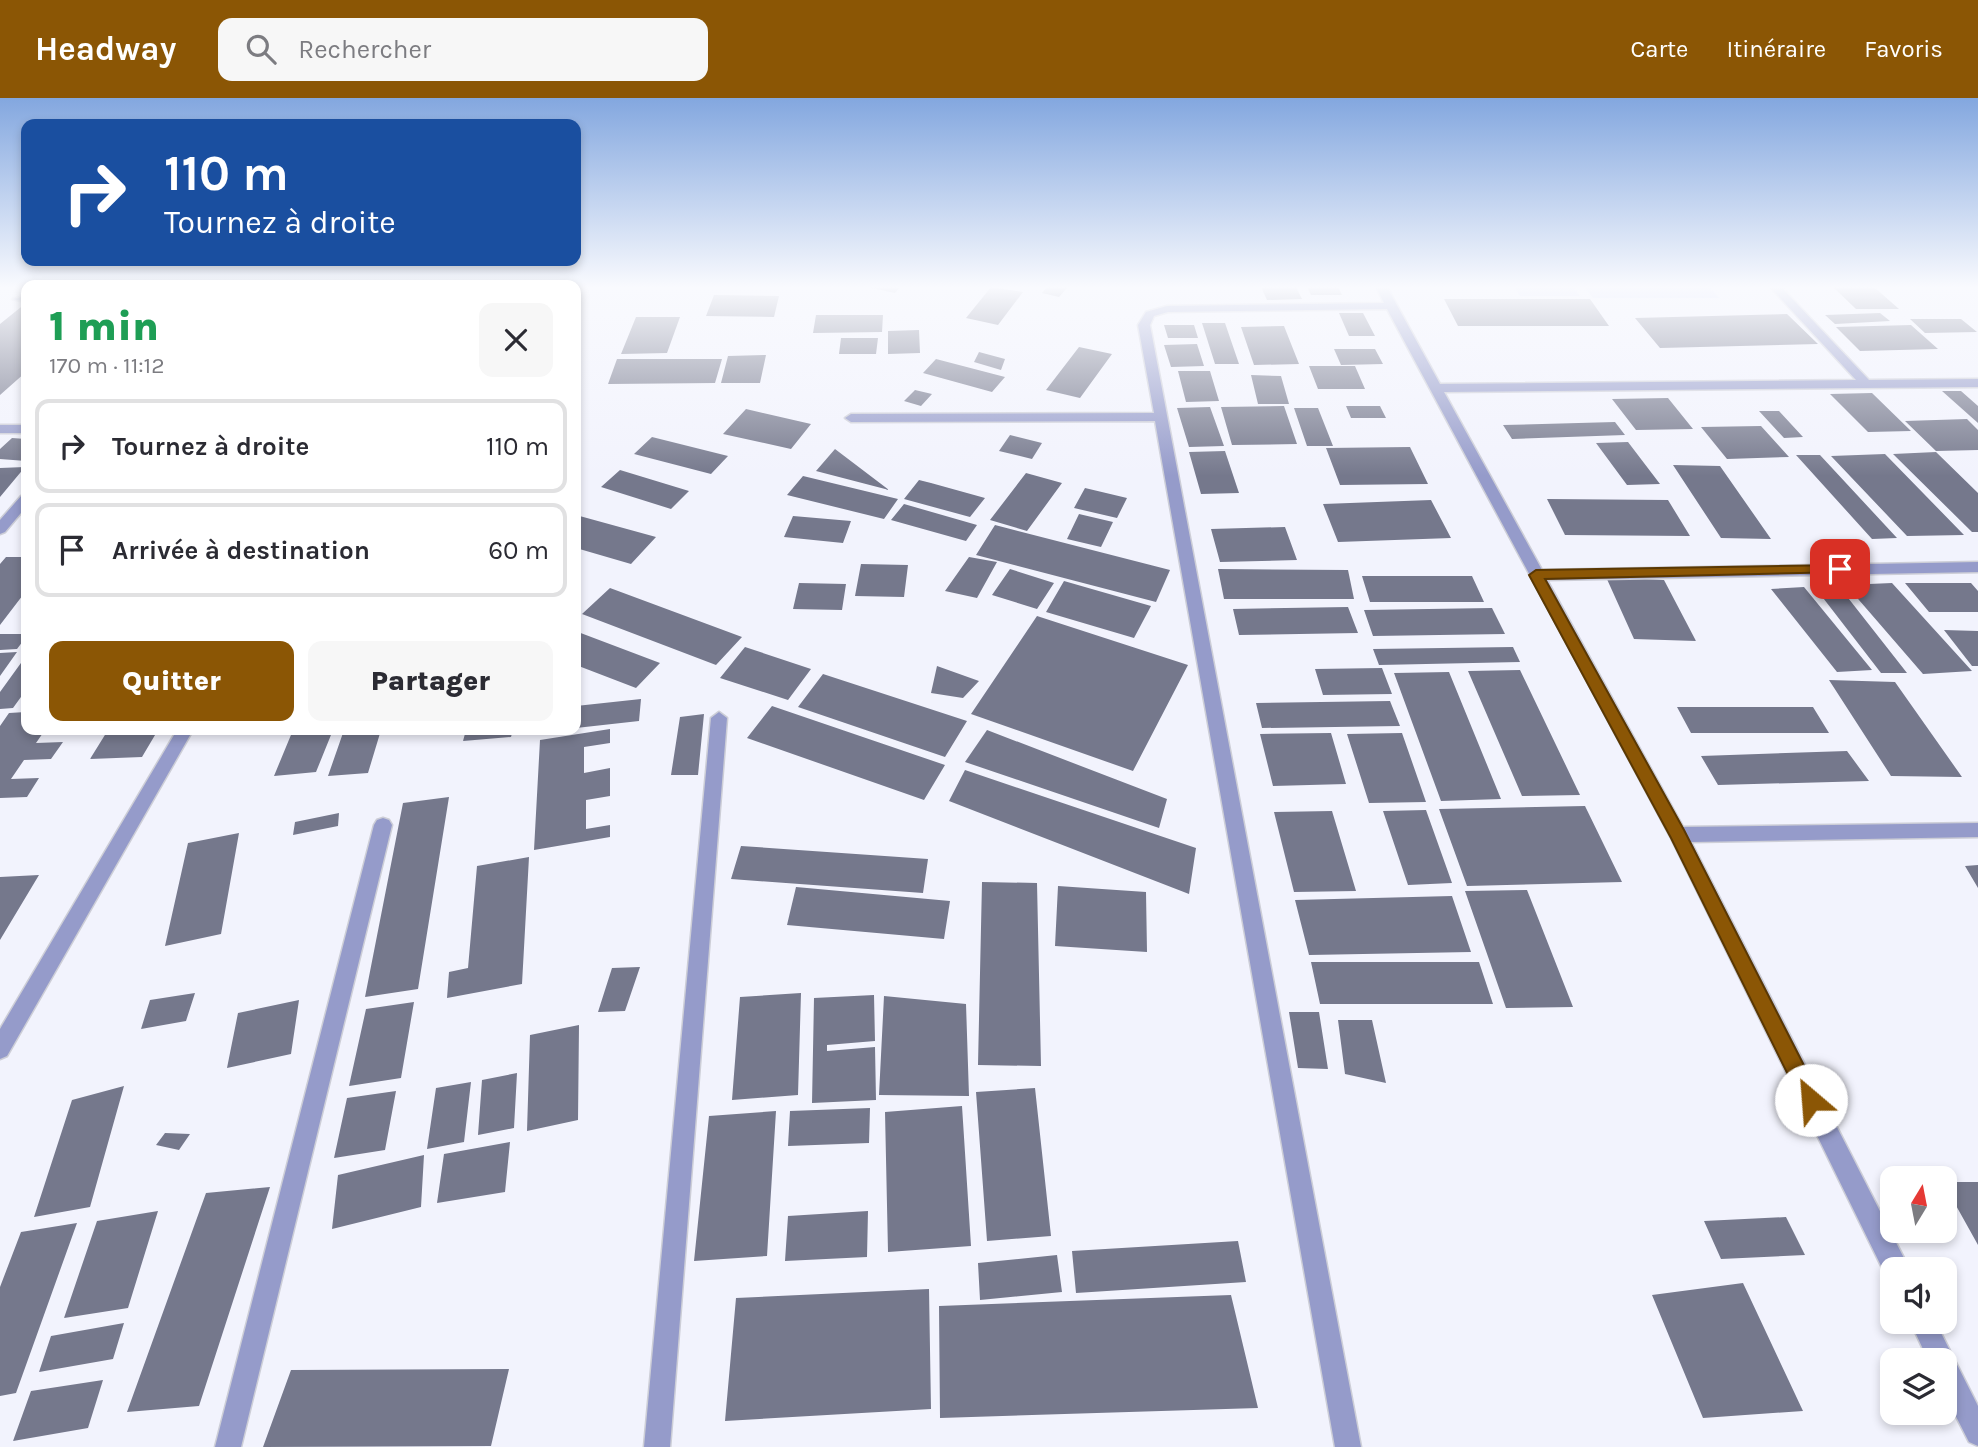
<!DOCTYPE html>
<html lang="fr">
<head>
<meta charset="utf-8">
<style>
  :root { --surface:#fff; --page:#f7f7f7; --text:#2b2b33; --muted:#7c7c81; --line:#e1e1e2; --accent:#8b5605 }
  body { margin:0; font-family:Karla,sans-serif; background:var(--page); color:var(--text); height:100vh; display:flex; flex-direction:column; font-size:26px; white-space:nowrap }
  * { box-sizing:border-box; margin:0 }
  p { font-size:23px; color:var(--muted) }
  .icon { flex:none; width:38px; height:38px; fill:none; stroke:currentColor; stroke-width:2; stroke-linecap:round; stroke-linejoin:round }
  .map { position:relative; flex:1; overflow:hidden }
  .panel { position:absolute; left:21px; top:182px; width:560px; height:455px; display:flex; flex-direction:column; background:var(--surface); border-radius:14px; box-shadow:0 4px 10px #0003 }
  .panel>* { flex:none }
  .banner { position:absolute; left:21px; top:21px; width:560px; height:147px; border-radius:14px; box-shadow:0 4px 10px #0003; background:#1a4fa0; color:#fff; overflow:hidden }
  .needle { width:46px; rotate:10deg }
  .controls { position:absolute; left:1880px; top:1068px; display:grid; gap:14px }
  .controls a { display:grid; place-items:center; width:77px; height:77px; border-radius:14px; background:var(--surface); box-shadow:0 4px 10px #0003; font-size:35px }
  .pin { position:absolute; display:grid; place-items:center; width:60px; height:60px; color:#fff; margin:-30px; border-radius:14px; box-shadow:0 4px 10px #0006 }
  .me { position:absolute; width:77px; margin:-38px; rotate:333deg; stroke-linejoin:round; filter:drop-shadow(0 0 5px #0008) }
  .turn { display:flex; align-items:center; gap:24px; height:147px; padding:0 28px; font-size:32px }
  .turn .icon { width:91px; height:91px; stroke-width:2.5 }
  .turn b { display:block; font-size:49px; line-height:60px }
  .round { display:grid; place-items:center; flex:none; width:74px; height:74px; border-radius:14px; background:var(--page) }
  .overview { display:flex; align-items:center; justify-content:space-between; height:119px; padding:0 28px }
  h1 { font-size:42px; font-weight:800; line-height:52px; color:#1e9e55 }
  .cta { display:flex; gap:14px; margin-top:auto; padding:14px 28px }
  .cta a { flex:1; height:80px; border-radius:14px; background:var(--accent); color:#fff; font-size:28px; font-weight:800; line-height:80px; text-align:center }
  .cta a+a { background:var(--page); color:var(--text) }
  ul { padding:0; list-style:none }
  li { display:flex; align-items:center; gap:21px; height:94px; margin:0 14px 10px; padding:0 14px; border:4px solid var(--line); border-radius:14px }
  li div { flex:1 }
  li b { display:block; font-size:26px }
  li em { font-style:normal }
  header { display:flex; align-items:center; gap:42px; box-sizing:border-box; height:98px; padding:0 35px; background:var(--accent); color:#fff }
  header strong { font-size:33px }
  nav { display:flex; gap:38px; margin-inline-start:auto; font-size:24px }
  .search { width:490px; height:63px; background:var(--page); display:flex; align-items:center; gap:18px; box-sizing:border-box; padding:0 24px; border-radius:14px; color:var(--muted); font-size:26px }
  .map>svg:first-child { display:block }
</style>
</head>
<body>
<header>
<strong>Headway</strong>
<div class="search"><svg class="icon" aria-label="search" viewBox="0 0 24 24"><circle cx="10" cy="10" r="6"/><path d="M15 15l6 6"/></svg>Rechercher</div>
<nav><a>Carte</a><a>Itinéraire</a><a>Favoris</a></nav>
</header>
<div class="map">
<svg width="1978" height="1349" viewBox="0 0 1978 1349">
  <rect width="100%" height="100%" fill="#f2f3fd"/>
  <path fill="#cad0fa" d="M 1514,189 L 1573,189 L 1580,198 L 1520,198 Z
    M 1584,189 L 1709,189 L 1719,200 L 1593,200 Z"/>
  <path fill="#75788c" d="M 867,189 L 900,189 L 895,195 Z
    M 991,189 L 1023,194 L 998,227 L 966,220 Z
    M 1047,189 L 1068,189 L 1059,199 L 1042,195 Z
    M 1261,189 L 1296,189 L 1302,201 L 1267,202 Z
    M 1307,189 L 1338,189 L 1342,197 L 1311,197 Z
    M 1833,189 L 1874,189 L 1899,211 L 1856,211 Z
    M 714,197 L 779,198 L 774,219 L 706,218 Z
    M 1444,201 L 1590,201 L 1609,228 L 1458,228 Z
    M 26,205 L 26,274 L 0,297 L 0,226 Z
    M 1339,215 L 1363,215 L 1375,238 L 1349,238 Z
    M 1880,215 L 1890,223 L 1835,226 L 1825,217 Z
    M 1787,216 L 1818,246 L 1660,250 L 1635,220 Z
    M 816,217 L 883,217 L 882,234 L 813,235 Z
    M 636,219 L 680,219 L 667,255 L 621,256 Z
    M 1910,221 L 1961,221 L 1977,234 L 1925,235 Z
    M 1202,225 L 1225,225 L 1239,266 L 1215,266 Z
    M 1164,227 L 1194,227 L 1198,240 L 1168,240 Z
    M 1911,227 L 1938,251 L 1860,253 L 1836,229 Z
    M 1284,228 L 1299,266 L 1254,267 L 1241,229 Z
    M 919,232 L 920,255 L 888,256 L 888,233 Z
    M 841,240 L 878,240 L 876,256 L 839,256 Z
    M 1197,246 L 1204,268 L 1171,269 L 1164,247 Z
    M 1079,249 L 1112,256 L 1080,300 L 1046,292 Z
    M 1334,251 L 1375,251 L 1383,266 L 1341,267 Z
    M 979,254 L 1005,261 L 1001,272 L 974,264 Z
    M 766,257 L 760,285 L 721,285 L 728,258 Z
    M 617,261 L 722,261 L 715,285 L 608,286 Z
    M 936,261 L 1005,279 L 992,294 L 923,275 Z
    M 1309,268 L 1355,268 L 1365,291 L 1318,291 Z
    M 1178,273 L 1210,273 L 1219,303 L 1186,304 Z
    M 1251,277 L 1281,278 L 1289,306 L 1258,306 Z
    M 915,292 L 932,296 L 921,308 L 904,303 Z
    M 1942,293 L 1961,293 L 1978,308 L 1978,325 Z
    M 1872,295 L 1911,333 L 1868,334 L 1830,296 Z
    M 1668,300 L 1693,331 L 1636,332 L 1612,301 Z
    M 1284,308 L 1297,346 L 1232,347 L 1221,309 Z
    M 1346,308 L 1380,308 L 1386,320 L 1351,320 Z
    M 1210,309 L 1224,348 L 1189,349 L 1177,310 Z
    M 1294,310 L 1318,310 L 1333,348 L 1307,348 Z
    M 746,311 L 811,326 L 791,351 L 723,336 Z
    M 1759,313 L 1779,313 L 1803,339 L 1784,340 Z
    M 1967,321 L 1978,332 L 1978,352 L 1936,353 L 1905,323 Z
    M 1615,324 L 1625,337 L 1512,341 L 1503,327 Z
    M 1761,328 L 1789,359 L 1727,361 L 1701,329 Z
    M 1010,337 L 1042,345 L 1032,361 L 999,353 Z
    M 652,339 L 728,358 L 711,376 L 634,356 Z
    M 12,340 L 26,341 L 26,363 L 0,361 L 0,351 Z
    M 1628,344 L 1660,386 L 1627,387 L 1596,345 Z
    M 1410,349 L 1428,386 L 1340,387 L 1326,350 Z
    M 835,351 L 889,392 L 816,373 Z
    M 1225,353 L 1239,395 L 1201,396 L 1189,354 Z
    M 1936,354 L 1978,395 L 1978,434 L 1972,434 L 1893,356 Z
    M 1885,356 L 1964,437 L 1907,438 L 1831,358 Z
    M 1796,357 L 1820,357 L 1897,440 L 1872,441 Z
    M 1673,367 L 1720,368 L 1771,441 L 1721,440 Z
    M 25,369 L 0,399 L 0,370 Z
    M 620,372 L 689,393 L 671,411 L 601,389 Z
    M 1026,375 L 1062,385 L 1027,433 L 990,422 Z
    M 803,378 L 898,401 L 884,421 L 787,397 Z
    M 919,382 L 931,385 L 985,400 L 970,419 L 904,401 Z
    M 1085,390 L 1127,400 L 1117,420 L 1074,410 Z
    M 1547,401 L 1668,402 L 1690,438 L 1565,437 Z
    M 1431,402 L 1451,440 L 1338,444 L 1323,406 Z
    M 904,406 L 977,427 L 966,443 L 891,422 Z
    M 1079,416 L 1113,424 L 1101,449 L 1067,441 Z
    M 576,417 L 656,439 L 631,466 L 576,450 Z
    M 793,418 L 851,423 L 843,445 L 784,439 Z
    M 995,427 L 1170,472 L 1156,504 L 976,457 Z
    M 1285,429 L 1297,462 L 1220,464 L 1211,431 Z
    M 6,459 L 26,459 L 26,493 L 0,527 L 0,466 Z
    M 969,459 L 997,464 L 977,500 L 945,493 Z
    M 861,466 L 908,467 L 904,499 L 855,498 Z
    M 1010,471 L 1054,485 L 1037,511 L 992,497 Z
    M 1218,471 L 1348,472 L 1354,501 L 1224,501 Z
    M 1362,478 L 1472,478 L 1484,504 L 1370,504 Z
    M 1606,479 L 1664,482 L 1696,543 L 1634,541 Z
    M 1834,482 L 1907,575 L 1881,575 L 1810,483 Z
    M 1064,483 L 1151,508 L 1134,540 L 1046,514 Z
    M 799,485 L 846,486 L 842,512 L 793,511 Z
    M 1892,485 L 1972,573 L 1923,576 L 1846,487 Z
    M 1905,485 L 1971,485 L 1978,493 L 1978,514 L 1929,514 Z
    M 1804,489 L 1872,572 L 1837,574 L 1771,491 Z
    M 610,490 L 742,539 L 716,567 L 582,516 Z
    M 1348,509 L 1358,535 L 1239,537 L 1233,511 Z
    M 1492,510 L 1505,536 L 1373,538 L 1364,512 Z
    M 1037,518 L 1188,567 L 1133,673 L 971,616 Z
    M 1944,532 L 1978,533 L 1978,568 L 1972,568 Z
    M 578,534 L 660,565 L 636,590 L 576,567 L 576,536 Z
    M 0,536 L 26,536 L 26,539 L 17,551 L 0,552 Z
    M 745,549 L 811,571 L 788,602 L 720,580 Z
    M 1513,549 L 1520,564 L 1379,567 L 1373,551 Z
    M 17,554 L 0,578 L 0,555 Z
    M 26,558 L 26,592 L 13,610 L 0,611 L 0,594 Z
    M 937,568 L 979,583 L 963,600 L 931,595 Z
    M 1382,570 L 1392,596 L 1323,597 L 1315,571 Z
    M 1520,572 L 1580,697 L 1522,698 L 1468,573 Z
    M 1449,574 L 1501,701 L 1441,703 L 1394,575 Z
    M 823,576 L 967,623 L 945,659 L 798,609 Z
    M 1829,582 L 1895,584 L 1962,679 L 1891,678 Z
    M 641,601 L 639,623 L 576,630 L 576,608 Z
    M 1390,603 L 1400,628 L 1262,630 L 1256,605 Z
    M 772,608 L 945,667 L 924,702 L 747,640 Z
    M 1677,609 L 1813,609 L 1829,635 L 1691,635 Z
    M 26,614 L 26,632 L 45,632 L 36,645 L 63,644 L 51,661 L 24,662 L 11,681 L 39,680 L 27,699 L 0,700 L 0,628 L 9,615 Z
    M 704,616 L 698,677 L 671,677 L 680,619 Z
    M 610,631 L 610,645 L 584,649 L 584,675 L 610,670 L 610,698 L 586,702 L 586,731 L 610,727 L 610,739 L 534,752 L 540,642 Z
    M 108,632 L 158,632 L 142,659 L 90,661 Z
    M 293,632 L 333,632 L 316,674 L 274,678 Z
    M 344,632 L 381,632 L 368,675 L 328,678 Z
    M 466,632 L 513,632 L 511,639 L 463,643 Z
    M 987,632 L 1167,701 L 1159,730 L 965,664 Z
    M 1331,635 L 1346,686 L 1273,688 L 1260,636 Z
    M 1402,635 L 1426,704 L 1369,705 L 1347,636 Z
    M 1847,653 L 1869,683 L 1718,687 L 1701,658 Z
    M 965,672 L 1196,750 L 1189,796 L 949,703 Z
    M 449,699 L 418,891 L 365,899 L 403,705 Z
    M 1585,708 L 1622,784 L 1467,788 L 1439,711 Z
    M 1426,712 L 1452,785 L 1408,787 L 1383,713 Z
    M 1332,713 L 1356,793 L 1294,794 L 1274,714 Z
    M 339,715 L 338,728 L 293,737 L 295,724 Z
    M 239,735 L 221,836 L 165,848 L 188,745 Z
    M 741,748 L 928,761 L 923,795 L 731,781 Z
    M 529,759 L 522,886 L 447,900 L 449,874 L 468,870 L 477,768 Z
    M 1978,767 L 1978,790 L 1965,768 Z
    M 39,777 L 0,842 L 0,779 Z
    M 982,784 L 1037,785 L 1041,968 L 978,967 Z
    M 1058,788 L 1146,794 L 1147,854 L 1055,848 Z
    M 796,789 L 950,803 L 944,841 L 787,827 Z
    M 1527,792 L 1573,909 L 1506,910 L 1465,793 Z
    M 1452,798 L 1471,854 L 1309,857 L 1295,802 Z
    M 1311,864 L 1479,864 L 1493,906 L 1320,906 Z
    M 640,869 L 625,913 L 598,914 L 612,870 Z
    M 195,895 L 186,923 L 141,931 L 150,902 Z
    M 801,895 L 798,997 L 732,1002 L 740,899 Z
    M 874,897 L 875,943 L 827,947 L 827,953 L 875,949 L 876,1002 L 812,1005 L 814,900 Z
    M 884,898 L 966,906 L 969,998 L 879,997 Z
    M 299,902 L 291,956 L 227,970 L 238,915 Z
    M 414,904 L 401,980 L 349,988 L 366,911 Z
    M 1289,914 L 1319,914 L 1328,971 L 1298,970 Z
    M 1338,922 L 1372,922 L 1386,985 L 1345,976 Z
    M 579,927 L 578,1022 L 527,1033 L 530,937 Z
    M 517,975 L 514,1030 L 478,1037 L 482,982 Z
    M 471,984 L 464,1044 L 427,1051 L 436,990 Z
    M 124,988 L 90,1109 L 34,1119 L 72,1002 Z
    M 1035,990 L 1051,1138 L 987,1143 L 976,994 Z
    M 396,993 L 385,1052 L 334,1060 L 347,1000 Z
    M 962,1008 L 971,1148 L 888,1154 L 885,1014 Z
    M 870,1010 L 869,1045 L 788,1048 L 790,1013 Z
    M 776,1013 L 767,1158 L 694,1163 L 709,1018 Z
    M 165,1035 L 190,1036 L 179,1052 L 156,1047 Z
    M 510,1044 L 505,1094 L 437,1105 L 444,1056 Z
    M 424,1057 L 421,1109 L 332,1131 L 338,1077 Z
    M 1944,1084 L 1978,1084 L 1978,1147 L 1944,1086 Z
    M 270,1089 L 199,1308 L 127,1314 L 206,1095 Z
    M 158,1113 L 128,1210 L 64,1220 L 97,1123 Z
    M 868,1113 L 867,1159 L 785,1163 L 788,1118 Z
    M 1786,1119 L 1805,1157 L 1721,1161 L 1704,1123 Z
    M 77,1125 L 16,1295 L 0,1298 L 0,1189 L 21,1134 Z
    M 1238,1143 L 1246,1184 L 1076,1195 L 1072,1153 Z
    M 1057,1157 L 1062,1194 L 980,1202 L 978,1165 Z
    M 1743,1185 L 1803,1313 L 1703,1320 L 1652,1197 Z
    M 929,1191 L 931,1311 L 725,1323 L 736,1200 Z
    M 1231,1197 L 1258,1310 L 940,1320 L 939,1208 Z
    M 124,1225 L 113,1261 L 39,1274 L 51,1238 Z
    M 509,1271 L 491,1348 L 263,1349 L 291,1272 Z
    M 103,1282 L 88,1330 L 13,1343 L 31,1293 Z"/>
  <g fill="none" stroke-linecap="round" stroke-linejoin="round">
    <defs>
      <path id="minor" d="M 1376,189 L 1387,189 L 1440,286 L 1856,282 L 1770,189 L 1781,189 L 1869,282 L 1978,281 L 1978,289 L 1444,294 L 1542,472 L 1978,464 L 1978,474 L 1547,482 L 1683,729 L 1978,725 L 1978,739 L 1691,744 L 1905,1162 L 1908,1171 L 1892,1171 L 1892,1181 L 1887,1180 L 1671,740 L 1387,211 L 1168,214 L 1154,218 L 1150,227 L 1361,1349 L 1335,1349 L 1155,323 L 851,324 L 845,320 L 851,316 L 1154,315 L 1138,227 L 1146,214 L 1167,208 L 1384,205 Z
        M 26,198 L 26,204 L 12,201 Z
        M 0,327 L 26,327 L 26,335 L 0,335 Z
        M 26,397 L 26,409 L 5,434 L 0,436 L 0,422 L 21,398 Z
        M 719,614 L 727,620 L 670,1349 L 644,1349 L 711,620 Z
        M 177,632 L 193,632 L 7,958 L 0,961 L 0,931 Z
        M 383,720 L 389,722 L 392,727 L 241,1349 L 215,1349 L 374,727 L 377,722 Z
        M 1910,1223 L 1935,1223 L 1978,1308 L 1978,1348 L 1969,1344 L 1944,1295 L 1944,1262 L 1928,1262 Z"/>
    </defs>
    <use href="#minor" stroke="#cdced7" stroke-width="3"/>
    <use href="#minor" fill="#959bca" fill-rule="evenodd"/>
  </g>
  <linearGradient id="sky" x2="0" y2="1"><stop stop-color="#83a7df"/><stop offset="0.5" stop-color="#f9fafe"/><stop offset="1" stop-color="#f9fafe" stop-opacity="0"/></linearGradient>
  <rect width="1978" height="378" fill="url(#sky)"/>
  <path fill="#8b5605" stroke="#5a3803" stroke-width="2" d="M 1840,467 L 1847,471 L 1845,474 L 1545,481 L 1684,732 L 1818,995 L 1821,1002 L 1818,1009 L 1811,1012 L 1804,1009 L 1671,740 L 1529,477 L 1536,472 Z"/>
</svg>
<div class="controls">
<a><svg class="needle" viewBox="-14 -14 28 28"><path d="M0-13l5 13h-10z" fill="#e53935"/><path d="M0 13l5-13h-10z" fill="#7c7c81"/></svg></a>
<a><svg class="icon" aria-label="sound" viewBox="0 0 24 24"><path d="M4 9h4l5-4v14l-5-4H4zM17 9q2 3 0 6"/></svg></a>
<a><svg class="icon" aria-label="layers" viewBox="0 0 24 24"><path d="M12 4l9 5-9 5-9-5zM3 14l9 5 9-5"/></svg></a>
</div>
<div class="pin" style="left:1840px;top:471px;background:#d93025"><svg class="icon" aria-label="arrive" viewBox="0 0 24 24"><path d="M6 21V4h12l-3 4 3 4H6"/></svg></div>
<svg class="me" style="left:1811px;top:1002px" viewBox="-20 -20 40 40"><circle r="19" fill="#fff"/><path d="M0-13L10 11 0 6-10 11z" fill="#8b5605"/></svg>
<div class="banner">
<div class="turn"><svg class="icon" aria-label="right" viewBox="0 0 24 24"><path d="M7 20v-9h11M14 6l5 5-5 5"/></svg><div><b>110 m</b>Tournez à droite</div></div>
</div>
<section class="panel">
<div class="overview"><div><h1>1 min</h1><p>170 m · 11:12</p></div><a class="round"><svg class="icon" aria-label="close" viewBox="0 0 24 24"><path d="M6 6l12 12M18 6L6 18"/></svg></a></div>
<ul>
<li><svg class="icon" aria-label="right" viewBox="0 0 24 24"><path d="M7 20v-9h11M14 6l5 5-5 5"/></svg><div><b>Tournez à droite</b></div><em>110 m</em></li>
<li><svg class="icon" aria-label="arrive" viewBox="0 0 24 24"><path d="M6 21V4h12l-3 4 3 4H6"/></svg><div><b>Arrivée à destination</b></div><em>60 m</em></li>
</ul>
<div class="cta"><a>Quitter</a><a>Partager</a></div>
</section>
</div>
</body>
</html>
